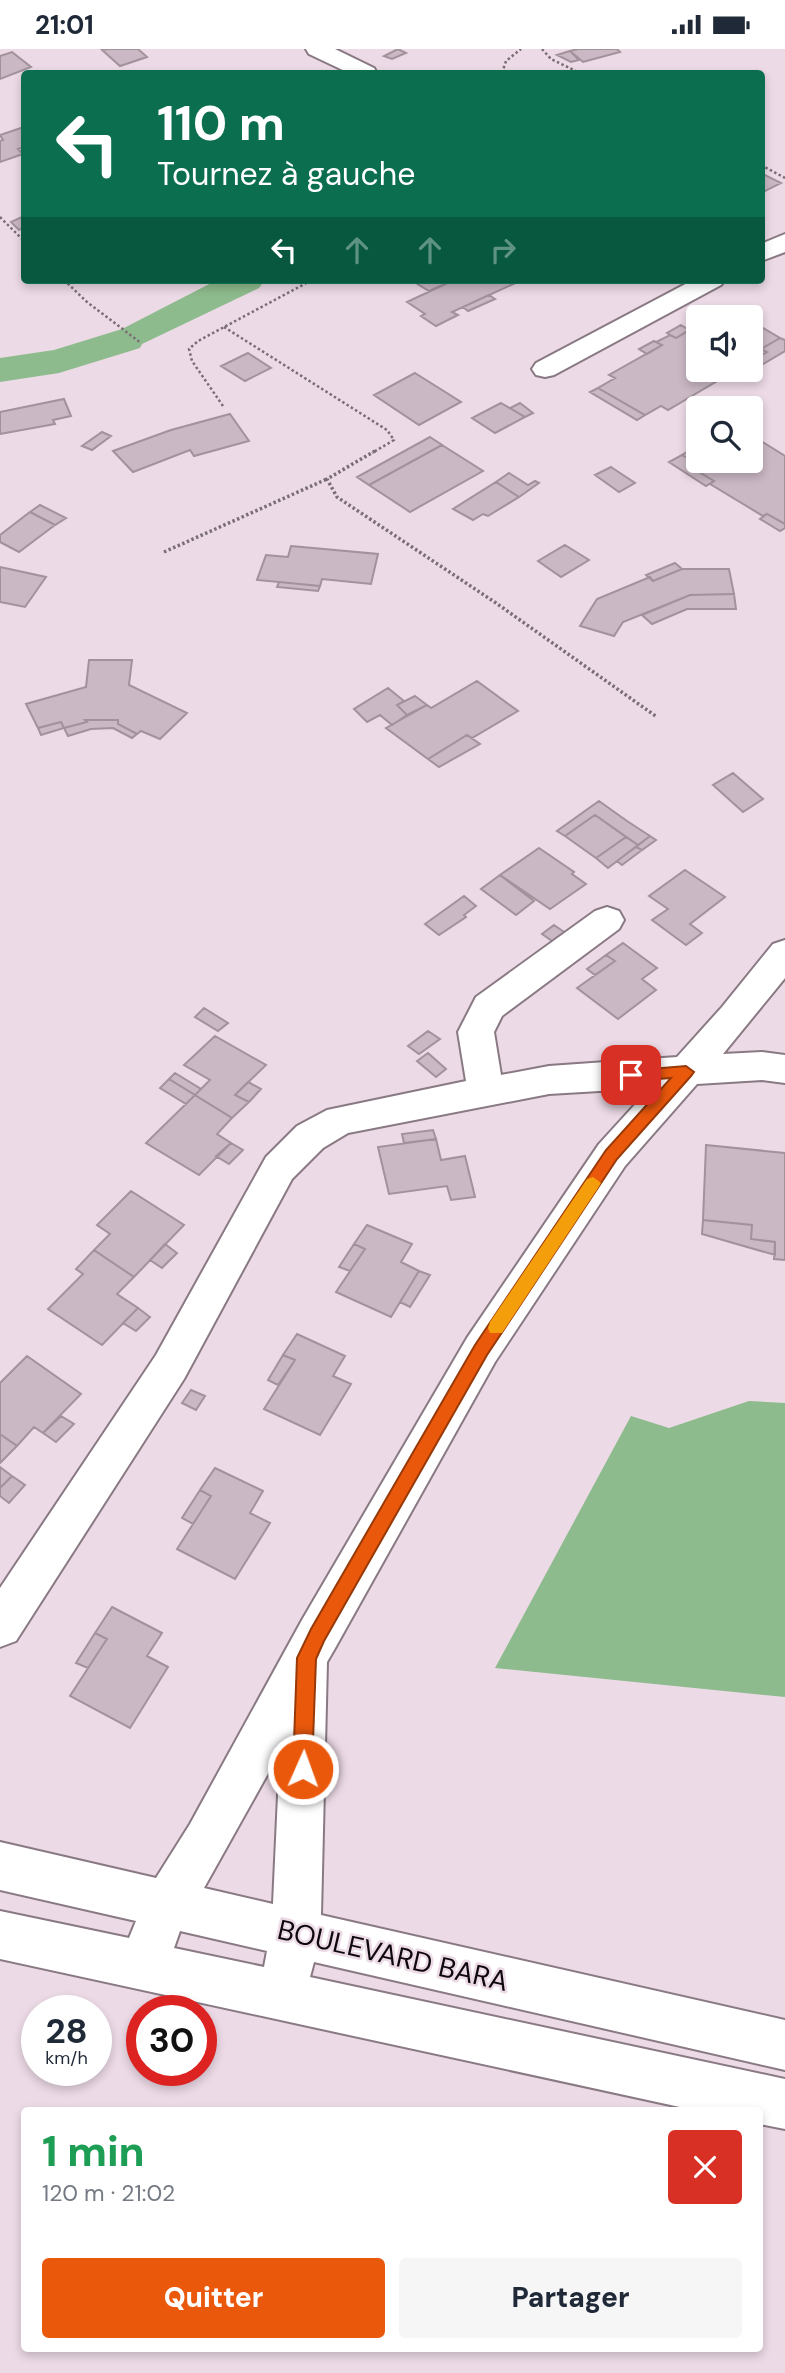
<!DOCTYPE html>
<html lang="fr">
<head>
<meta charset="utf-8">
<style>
  :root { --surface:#fff; --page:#f6f6f7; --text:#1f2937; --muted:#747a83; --accent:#ea580c }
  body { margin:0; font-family:"DM Sans",sans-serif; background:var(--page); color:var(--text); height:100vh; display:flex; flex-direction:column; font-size:26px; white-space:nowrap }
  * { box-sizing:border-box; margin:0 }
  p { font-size:23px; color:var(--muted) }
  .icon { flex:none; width:38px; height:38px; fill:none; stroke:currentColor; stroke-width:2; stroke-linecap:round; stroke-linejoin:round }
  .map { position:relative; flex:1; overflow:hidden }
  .details { position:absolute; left:21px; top:2058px; width:742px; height:245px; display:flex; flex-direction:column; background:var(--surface); border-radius:7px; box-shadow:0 4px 10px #0003 }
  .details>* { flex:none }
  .hud { position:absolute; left:21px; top:21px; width:744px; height:214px; border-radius:7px; box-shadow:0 4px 10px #0003; background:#0b6e4f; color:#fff; overflow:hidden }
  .buttons { position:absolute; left:686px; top:256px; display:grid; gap:14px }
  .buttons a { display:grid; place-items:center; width:77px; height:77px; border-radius:7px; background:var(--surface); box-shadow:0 4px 10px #0003; font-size:35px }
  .speed { position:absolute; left:21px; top:1946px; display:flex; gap:14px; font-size:35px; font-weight:700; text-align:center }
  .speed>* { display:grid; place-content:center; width:91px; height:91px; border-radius:50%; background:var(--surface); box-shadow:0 4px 10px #0003; line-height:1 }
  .speed small { font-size:18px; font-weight:400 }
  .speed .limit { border:10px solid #d22; background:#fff; color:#111 }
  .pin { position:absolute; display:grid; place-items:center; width:60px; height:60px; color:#fff; margin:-30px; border-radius:14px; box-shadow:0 4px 10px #0006 }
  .me { position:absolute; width:77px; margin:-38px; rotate:2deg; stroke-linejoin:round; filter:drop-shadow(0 0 5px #0008) }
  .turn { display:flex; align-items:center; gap:24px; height:147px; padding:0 21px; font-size:32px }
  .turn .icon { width:91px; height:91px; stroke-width:2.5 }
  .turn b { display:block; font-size:49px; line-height:60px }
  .lanes { display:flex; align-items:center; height:66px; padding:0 21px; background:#0003; justify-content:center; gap:35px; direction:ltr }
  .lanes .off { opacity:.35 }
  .round { display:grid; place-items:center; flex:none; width:74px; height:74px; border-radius:7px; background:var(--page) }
  .summary { display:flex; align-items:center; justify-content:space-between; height:119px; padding:0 21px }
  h1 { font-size:42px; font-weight:800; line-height:52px; color:#1e9e55 }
  .action { display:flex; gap:14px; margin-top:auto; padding:14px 21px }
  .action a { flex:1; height:80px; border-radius:7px; background:var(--accent); color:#fff; font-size:28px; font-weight:800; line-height:80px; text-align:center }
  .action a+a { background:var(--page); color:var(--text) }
  .status { display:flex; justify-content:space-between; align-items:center; height:49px; padding:0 35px; background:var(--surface); direction:ltr }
  .status svg { height:19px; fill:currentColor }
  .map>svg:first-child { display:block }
</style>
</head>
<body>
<div class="status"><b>21:01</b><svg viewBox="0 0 49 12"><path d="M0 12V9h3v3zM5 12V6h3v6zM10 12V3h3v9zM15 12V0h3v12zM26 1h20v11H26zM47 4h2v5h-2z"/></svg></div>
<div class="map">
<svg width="785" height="2324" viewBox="0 0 785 2324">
  <rect width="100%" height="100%" fill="#ecdae6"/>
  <path fill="#8ebb8d" d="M 749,1352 L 785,1354 L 785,1648 L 495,1619 L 631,1367 L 669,1379 Z"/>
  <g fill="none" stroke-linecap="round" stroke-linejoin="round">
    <path fill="#8ebb8d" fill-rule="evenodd" d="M 217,231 L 265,231 L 259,239 L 142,295 L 140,299 L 59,324 L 0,333 L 0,309 L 54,301 L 122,280 Z"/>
  </g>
  <path fill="#cab8c4" stroke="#a2929c" stroke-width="2" d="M 108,0 L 138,0 L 147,8 L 120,17 L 102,1 Z
    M 398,0 L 406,4 L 392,10 L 384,7 Z
    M 578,0 L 617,0 L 620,3 L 583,13 L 570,2 Z
    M 570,2 L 579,11 L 571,13 L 557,6 Z
    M 12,3 L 31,18 L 0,30 L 0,7 Z
    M 24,78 L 24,98 L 18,100 L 23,105 L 0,113 L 0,92 L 3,91 L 0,86 Z
    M 761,124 L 781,134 L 761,144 Z
    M 24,167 L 24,178 L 19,181 L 11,173 Z
    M 422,231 L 454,231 L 429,242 L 416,234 Z
    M 454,231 L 472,234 L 478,231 L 522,231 L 452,263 L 458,266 L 436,277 L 421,267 L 425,265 L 407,253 Z
    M 489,246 L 495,250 L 468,262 L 463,258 Z
    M 751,272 L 780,289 L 761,300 L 767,303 L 755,310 L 760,313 L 751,318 Z
    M 681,276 L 689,281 L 676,289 L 667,284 Z
    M 698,276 L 698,320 L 747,320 L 736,327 L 731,324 L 668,361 L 661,357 L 645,366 L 598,339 L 615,329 L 609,326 L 662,296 L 656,293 L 670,286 L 676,289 Z
    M 780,289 L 785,291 L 785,302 L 763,315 L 755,310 L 767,303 L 761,300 Z
    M 654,292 L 662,296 L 647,305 L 639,300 Z
    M 248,304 L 271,319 L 245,332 L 221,317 Z
    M 415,324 L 461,353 L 419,376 L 374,346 Z
    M 598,339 L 645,366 L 637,371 L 590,343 Z
    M 64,350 L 71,367 L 53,371 L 55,375 L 0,385 L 0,363 Z
    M 501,354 L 525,368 L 495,384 L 472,369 Z
    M 520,354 L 533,364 L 525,368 L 510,359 Z
    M 230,365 L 249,392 L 194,407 L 190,401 L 133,423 L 113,402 L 171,381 Z
    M 102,383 L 111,387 L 92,401 L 82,397 Z
    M 430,388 L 442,396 L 369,436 L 357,428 Z
    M 761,392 L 785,407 L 785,475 L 767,465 L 763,467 L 710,435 L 714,432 L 699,423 L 705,419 L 682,406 L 698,396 L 698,411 L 751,411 L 751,393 L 755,396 Z
    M 442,396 L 483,422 L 410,463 L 369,436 Z
    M 682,406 L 705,419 L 699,423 L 714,432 L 706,437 L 669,413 Z
    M 611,418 L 635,434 L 619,443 L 595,426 Z
    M 509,424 L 528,436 L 535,432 L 539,434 L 519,448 L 496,433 Z
    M 496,433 L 519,448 L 488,467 L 483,465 L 473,471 L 453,460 Z
    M 40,456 L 66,469 L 55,476 L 30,463 Z
    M 30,463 L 55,476 L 19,503 L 0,493 L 0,486 Z
    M 767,465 L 785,475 L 785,479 L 780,482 L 760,470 Z
    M 565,496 L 589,511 L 561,528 L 538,512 Z
    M 291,497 L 378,505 L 371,535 L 322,530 L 320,537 L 257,531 L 266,506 L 288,508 Z
    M 675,514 L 682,520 L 653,532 L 646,526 Z
    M 0,518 L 46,528 L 25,558 L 0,553 Z
    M 682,520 L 729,520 L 734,545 L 690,546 L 623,573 L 614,587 L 580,577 L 597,550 L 650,528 L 653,532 Z
    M 279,533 L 320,537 L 318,542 L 277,538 Z
    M 734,545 L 736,560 L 687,560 L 652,575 L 642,566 L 690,546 Z
    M 89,611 L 132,611 L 129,636 L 187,664 L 160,690 L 141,682 L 137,685 L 118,675 L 118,671 L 85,671 L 87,673 L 64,679 L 61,673 L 38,679 L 26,655 L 86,638 Z
    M 477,632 L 518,662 L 472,689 L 467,686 L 428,710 L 386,679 L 427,656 L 431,659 Z
    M 388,639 L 404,652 L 397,656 L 407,666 L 392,676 L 380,666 L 367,673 L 354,660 Z
    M 415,647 L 427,656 L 407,666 L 397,656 Z
    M 85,671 L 118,671 L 118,675 L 137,685 L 132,689 L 113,679 L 91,680 L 68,687 L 64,679 L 87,673 Z
    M 61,673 L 64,679 L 41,686 L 38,679 Z
    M 467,686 L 480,695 L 439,718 L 428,710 Z
    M 733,724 L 763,750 L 743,763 L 713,736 Z
    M 599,752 L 627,772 L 650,787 L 638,796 L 595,766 L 565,787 L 557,782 Z
    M 595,766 L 626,788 L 596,809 L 565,787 Z
    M 650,787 L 656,791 L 642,801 L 636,798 Z
    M 626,788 L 638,796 L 608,819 L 596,809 Z
    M 636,798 L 642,801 L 622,816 L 617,812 Z
    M 539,799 L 574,823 L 572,825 L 586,835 L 550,860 L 500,826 Z
    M 685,821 L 725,848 L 690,875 L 702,884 L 686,896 L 652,871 L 668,860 L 649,847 Z
    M 500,826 L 534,852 L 516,866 L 481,840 Z
    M 464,847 L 476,857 L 464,866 L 466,868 L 439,886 L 425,875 Z
    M 554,876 L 567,885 L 555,894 L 542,885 Z
    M 623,894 L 657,919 L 642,930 L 656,941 L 618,970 L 577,939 L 615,912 L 606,906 Z
    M 606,906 L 615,912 L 595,926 L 587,920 Z
    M 204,959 L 228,974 L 218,982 L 195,968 Z
    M 428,982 L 440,990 L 419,1005 L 408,997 Z
    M 215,987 L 266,1016 L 235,1046 L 249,1053 L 232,1069 L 195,1046 L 210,1031 L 184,1016 Z
    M 428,1004 L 446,1020 L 436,1028 L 417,1012 Z
    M 175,1024 L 201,1040 L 195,1046 L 169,1030 Z
    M 169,1030 L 195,1046 L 186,1055 L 160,1039 Z
    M 248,1033 L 261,1040 L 249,1053 L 235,1046 Z
    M 195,1046 L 232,1069 L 217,1085 L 231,1094 L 199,1126 L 146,1094 Z
    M 433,1081 L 436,1090 L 404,1094 L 402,1085 Z
    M 436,1090 L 441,1111 L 465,1107 L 475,1148 L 451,1151 L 447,1137 L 389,1145 L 378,1098 Z
    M 231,1094 L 243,1101 L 229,1115 L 216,1107 Z
    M 706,1096 L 785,1104 L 785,1211 L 774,1210 L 775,1193 L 751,1190 L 752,1176 L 703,1171 Z
    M 131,1142 L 184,1176 L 134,1228 L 94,1201 L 110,1185 L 97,1176 Z
    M 703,1171 L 752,1176 L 751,1190 L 775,1193 L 775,1206 L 702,1185 Z
    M 367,1176 L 412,1195 L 401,1213 L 419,1222 L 391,1268 L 336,1243 L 365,1200 L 354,1195 Z
    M 165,1195 L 177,1204 L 162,1219 L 150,1211 Z
    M 354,1195 L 365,1200 L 350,1222 L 339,1218 Z
    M 94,1201 L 134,1228 L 117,1245 L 138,1259 L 102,1296 L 48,1260 L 83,1225 L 76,1220 Z
    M 419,1222 L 430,1226 L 410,1258 L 400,1253 Z
    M 138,1259 L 150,1268 L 136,1282 L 123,1274 Z
    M 297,1285 L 345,1307 L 333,1327 L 351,1335 L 320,1386 L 264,1360 L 295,1311 L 283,1306 Z
    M 283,1306 L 295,1311 L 278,1336 L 268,1331 Z
    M 27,1307 L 81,1345 L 43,1384 L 34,1378 L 17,1397 L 0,1385 L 0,1334 Z
    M 191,1341 L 205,1347 L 196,1361 L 182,1354 Z
    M 61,1367 L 74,1375 L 56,1393 L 43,1384 Z
    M 0,1385 L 17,1397 L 0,1414 Z
    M 0,1418 L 12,1427 L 0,1439 Z
    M 215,1419 L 263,1442 L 250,1464 L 270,1474 L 235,1530 L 177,1500 L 211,1447 L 200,1441 Z
    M 12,1427 L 25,1436 L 9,1454 L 0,1447 L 0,1439 Z
    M 200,1441 L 211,1447 L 193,1475 L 182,1469 Z
    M 112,1558 L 162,1584 L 147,1607 L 168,1618 L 130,1679 L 70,1647 L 107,1590 L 95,1584 Z
    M 95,1584 L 107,1590 L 88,1619 L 76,1614 Z"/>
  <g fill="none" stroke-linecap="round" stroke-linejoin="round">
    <defs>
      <path id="minor" d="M 306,0 L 335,0 L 374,19 L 377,24 L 349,24 L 309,5 Z
        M 785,185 L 785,203 L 761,212 L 761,195 Z
        M 693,231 L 725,231 L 721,236 L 554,326 L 545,328 L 536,326 L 532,320 L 536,314 Z
        M 607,858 L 619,862 L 624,871 L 619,880 L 502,967 L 494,983 L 501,1026 L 549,1017 L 677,1008 L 722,958 L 773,895 L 785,891 L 785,929 L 723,1005 L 762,1003 L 785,1006 L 785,1034 L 762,1031 L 697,1035 L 625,1117 L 495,1313 L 334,1601 L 327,1613 L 321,1866 L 785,1971 L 785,2021 L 314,1913 L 310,1928 L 785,2030 L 785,2080 L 760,2075 L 760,2062 L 698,2062 L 0,1910 L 0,1862 L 129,1889 L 136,1872 L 0,1841 L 0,1793 L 156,1829 L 190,1775 L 302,1571 L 467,1289 L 599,1095 L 650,1039 L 549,1045 L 348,1084 L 323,1099 L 292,1130 L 184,1330 L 16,1592 L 0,1598 L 0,1539 L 156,1306 L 266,1108 L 297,1077 L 327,1061 L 466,1032 L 458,983 L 476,948 L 595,862 ZM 280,1703 L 273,1855 L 204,1839 ZM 180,1882 L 267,1902 L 264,1918 L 174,1899 Z"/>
    </defs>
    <use href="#minor" stroke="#897983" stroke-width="4"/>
    <path stroke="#7a6e76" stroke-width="2.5" stroke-dasharray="2.5 2.5" stroke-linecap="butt" d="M 542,0 L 551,10 L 580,24
      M 502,24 L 506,12 L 521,0
      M 761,116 L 785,129
      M 0,168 L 24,192
      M 64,231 L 87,253 L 141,294
      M 224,278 L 387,381 L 394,391 L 372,404
      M 223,357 L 192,312 L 189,300 L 198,292 L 312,231"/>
    <path stroke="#7a6e76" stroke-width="3.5" stroke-dasharray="2.5 2.5" stroke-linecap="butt" d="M 375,402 L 327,430 L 337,448 L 496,554 L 657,668
      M 164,503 L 327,430"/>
    <use href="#minor" fill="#fff" fill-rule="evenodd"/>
  </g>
  <path fill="#ea580c" stroke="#983908" stroke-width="2" d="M 686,1017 L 694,1023 L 691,1027 L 617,1110 L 487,1306 L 324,1592 L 316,1610 L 312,1720 L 310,1727 L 303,1730 L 296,1727 L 293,1720 L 297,1609 L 311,1580 L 475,1296 L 606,1101 L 671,1029 L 631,1032 L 623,1026 L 626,1022 Z"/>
  <path fill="#f59e0b" d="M 593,1128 L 601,1134 L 598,1139 L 502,1284 L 490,1284 L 488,1279 L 490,1273 L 587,1130 Z"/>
  <g text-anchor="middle" stroke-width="5" stroke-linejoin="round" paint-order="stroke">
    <g font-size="28" fill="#0f090d" stroke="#ecdae6">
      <text transform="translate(393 1906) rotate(13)" y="10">BOULEVARD BARA</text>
    </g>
  </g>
</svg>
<div class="buttons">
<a><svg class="icon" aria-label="sound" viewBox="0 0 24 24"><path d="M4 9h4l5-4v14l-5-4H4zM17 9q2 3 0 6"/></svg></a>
<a><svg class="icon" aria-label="search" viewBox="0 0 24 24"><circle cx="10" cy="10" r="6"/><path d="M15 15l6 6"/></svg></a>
</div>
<div class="speed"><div>28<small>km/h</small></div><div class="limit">30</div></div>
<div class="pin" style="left:631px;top:1026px;background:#d93025"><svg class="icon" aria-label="arrive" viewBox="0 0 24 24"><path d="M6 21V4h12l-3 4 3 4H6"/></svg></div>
<svg class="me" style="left:303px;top:1720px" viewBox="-20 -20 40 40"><circle r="17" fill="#ea580c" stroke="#fff" stroke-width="3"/><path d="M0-11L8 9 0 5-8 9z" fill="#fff"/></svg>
<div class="hud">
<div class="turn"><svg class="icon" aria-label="left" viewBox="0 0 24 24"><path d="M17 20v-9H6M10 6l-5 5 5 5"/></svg><div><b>110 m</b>Tournez à gauche</div></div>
<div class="lanes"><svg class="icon" aria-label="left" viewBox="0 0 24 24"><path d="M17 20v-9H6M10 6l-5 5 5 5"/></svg><svg class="icon off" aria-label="ahead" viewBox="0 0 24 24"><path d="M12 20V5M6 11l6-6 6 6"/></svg><svg class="icon off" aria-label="ahead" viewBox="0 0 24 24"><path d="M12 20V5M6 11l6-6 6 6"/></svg><svg class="icon off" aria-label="right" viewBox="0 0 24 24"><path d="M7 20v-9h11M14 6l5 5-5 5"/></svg></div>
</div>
<section class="details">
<div class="summary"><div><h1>1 min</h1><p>120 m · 21:02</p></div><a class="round" style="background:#d93025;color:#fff"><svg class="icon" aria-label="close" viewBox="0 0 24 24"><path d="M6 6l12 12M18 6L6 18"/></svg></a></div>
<div class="action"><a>Quitter</a><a>Partager</a></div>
</section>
</div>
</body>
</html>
